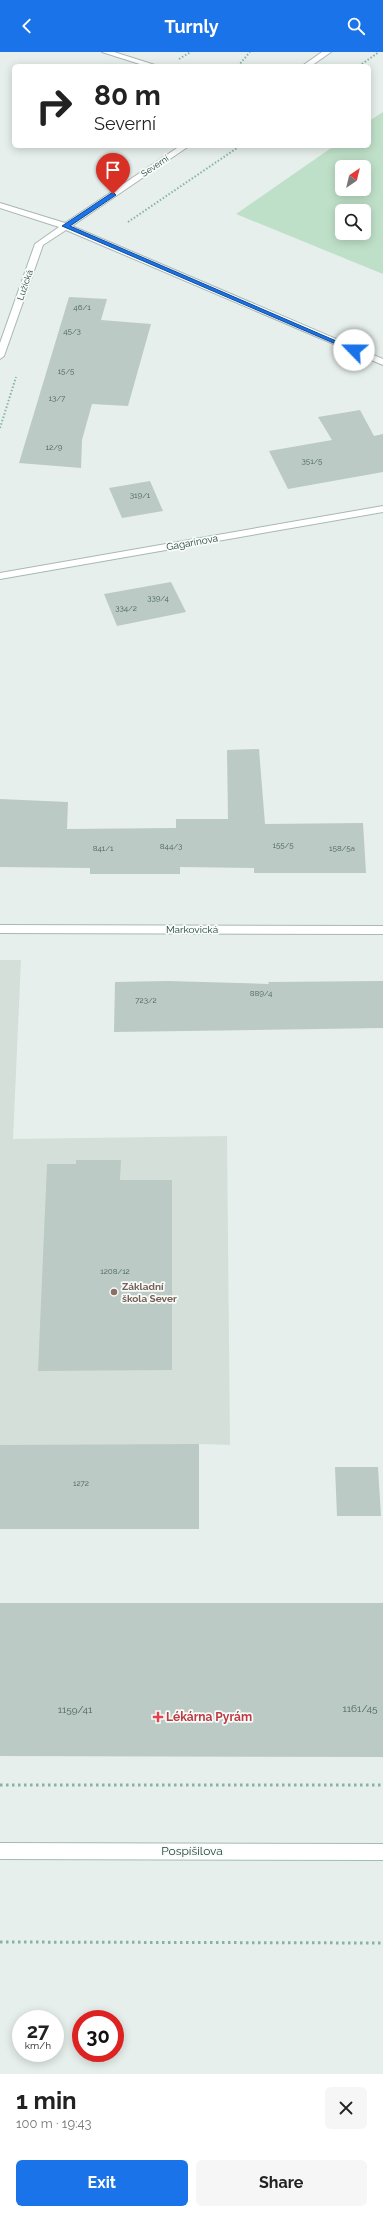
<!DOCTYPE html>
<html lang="en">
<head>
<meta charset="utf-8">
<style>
  :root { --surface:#fff; --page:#f6f6f6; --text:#222; --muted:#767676; --accent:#1a73e8 }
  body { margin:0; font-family:Raleway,sans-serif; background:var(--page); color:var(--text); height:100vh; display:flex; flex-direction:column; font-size:15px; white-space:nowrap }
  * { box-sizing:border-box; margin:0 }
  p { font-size:13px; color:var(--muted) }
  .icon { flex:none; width:22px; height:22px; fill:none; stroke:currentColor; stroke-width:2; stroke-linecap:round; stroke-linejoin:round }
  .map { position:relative; height:2022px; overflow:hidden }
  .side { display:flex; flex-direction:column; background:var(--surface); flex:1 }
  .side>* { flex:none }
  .guide { position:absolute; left:12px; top:12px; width:359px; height:84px; border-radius:6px; box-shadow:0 2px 10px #0003; background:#fff; color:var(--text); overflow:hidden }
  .needle { width:26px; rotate:35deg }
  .fabs { position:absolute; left:335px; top:108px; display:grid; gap:8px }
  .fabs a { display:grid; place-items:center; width:36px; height:36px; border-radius:6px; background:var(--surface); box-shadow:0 2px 10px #0003; font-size:20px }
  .speed { position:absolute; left:12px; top:1958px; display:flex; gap:8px; font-size:20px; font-weight:700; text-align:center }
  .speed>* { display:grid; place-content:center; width:52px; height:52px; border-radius:50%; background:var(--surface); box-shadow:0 2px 10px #0003; line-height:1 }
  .speed small { font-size:10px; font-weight:400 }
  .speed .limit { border:6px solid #d22; background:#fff; color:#111 }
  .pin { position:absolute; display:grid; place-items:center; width:34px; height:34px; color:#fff; margin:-41px -17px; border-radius:50% 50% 50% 0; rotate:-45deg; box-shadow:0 0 4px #0007 }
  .pin .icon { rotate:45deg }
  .me { position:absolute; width:44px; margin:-22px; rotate:293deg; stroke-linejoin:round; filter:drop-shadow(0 0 3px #0008) }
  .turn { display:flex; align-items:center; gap:14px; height:84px; padding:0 16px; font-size:18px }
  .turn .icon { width:52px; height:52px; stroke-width:2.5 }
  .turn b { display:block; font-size:28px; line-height:34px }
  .round { display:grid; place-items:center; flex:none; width:42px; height:42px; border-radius:6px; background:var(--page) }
  .overview { display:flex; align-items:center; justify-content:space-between; height:68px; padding:0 16px }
  h1 { font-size:24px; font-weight:700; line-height:30px }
  .cta { display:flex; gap:8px; margin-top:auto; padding:8px 16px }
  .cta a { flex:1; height:46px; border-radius:6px; background:var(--accent); color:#fff; font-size:16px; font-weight:700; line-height:46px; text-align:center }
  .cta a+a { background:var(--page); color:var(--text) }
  header { display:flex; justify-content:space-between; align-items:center; height:52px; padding:0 16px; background:var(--accent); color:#fff; font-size:18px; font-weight:700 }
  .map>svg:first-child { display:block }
</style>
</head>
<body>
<header><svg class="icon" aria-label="back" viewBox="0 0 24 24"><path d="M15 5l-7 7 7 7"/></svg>Turnly<svg class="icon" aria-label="search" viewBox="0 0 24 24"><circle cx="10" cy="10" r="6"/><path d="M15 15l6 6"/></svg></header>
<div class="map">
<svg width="383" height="2022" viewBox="0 0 383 2022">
  <rect width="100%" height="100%" fill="#e6efeb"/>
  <path fill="#d4dfda" d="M 0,908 L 21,908 L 13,1087 L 227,1084 L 230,1393 L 199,1392 L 199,1477 L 0,1477 Z"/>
  <path fill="#bfe0c8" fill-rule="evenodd" d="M 383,60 L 383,222 L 236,162 L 334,94 L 369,94 L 369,69 ZM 342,115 L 364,115 L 364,137 L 342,137 ZM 342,159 L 364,159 L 364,181 L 342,181 Z"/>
  <path fill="#bbcac4" d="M 69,245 L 107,247 L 101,268 L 151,272 L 128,354 L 92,352 L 82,388 L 81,416 L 19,411 Z
    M 360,358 L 374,384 L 383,382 L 383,420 L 288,437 L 269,399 L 332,388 L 318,365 Z
    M 150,429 L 163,459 L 122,466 L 109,436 Z
    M 171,530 L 186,560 L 117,574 L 104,542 Z
    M 259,697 L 265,772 L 363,771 L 366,821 L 254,821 L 254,816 L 180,815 L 180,822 L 90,822 L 90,816 L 0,815 L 0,747 L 68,750 L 67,777 L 176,776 L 176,767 L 228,767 L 227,698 Z
    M 168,929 L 269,932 L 268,930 L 383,929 L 383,976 L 114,980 L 115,930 Z
    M 76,1108 L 121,1108 L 120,1128 L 172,1128 L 172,1318 L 38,1319 L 47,1112 L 76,1112 Z
    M 199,1392 L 199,1477 L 0,1477 L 0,1393 Z
    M 335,1415 L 378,1415 L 381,1464 L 337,1464 Z
    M 0,1551 L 383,1551 L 383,1705 L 0,1704 Z"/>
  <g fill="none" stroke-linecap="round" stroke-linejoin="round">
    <defs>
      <path id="street" d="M 102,0 L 114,0 L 158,14 L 146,14 Z
        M 322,0 L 331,0 L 311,14 L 302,14 Z
        M 180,94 L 189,94 L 72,174 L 383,307 L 383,313 L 66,178 L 43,193 L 4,304 L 0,307 L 0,291 L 35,192 L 59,175 L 0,156 L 0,151 L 65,171 Z
        M 383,454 L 383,460 L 0,527 L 0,521 Z
        M 0,873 L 383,874 L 383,882 L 0,881 Z"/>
      <path id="secondary" d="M 0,1791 L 383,1792 L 383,1808 L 0,1807 Z"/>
    </defs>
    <use href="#street" stroke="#a8b8b2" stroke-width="2"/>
    <use href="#secondary" stroke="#a4bbb3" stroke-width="2"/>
    <path stroke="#86b3a5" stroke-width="2" stroke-dasharray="1.5 2" stroke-linecap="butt" d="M 179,7 L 191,0
      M 238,14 L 250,0
      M 359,14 L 379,0
      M 128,170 L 240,94
      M 0,376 L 16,325"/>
    <path stroke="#86b3a5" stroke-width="3" stroke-dasharray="2.5 3.5" stroke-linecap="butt" d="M 0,1733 L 383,1733
      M 0,1890 L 383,1891"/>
    <use href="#street" fill="#fff" fill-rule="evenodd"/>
    <use href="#secondary" fill="#fff" fill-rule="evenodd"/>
  </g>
  <path fill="#1a73e8" stroke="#114b97" d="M 113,140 L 116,143 L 70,174 L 357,298 L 352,299 L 62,174 Z"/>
  <circle fill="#8d6e63" stroke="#f7fbf9" stroke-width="1.5" cx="114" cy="1240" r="4"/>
  <path fill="#e0444e" stroke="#f7fbf9" stroke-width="1.5" d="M156 1659h4v4h4v4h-4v4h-4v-4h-4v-4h4z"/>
  <g text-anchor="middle" stroke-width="3.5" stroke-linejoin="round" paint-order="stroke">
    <g font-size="8" fill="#4a645c">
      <text x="82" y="258">46/1</text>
      <text x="72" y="282">45/3</text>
      <text x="66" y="322">15/5</text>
      <text x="57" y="349">13/7</text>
      <text x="54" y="398">12/9</text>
      <text x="312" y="412">351/5</text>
      <text x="140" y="446">319/1</text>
      <text x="158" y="549">339/4</text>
      <text x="126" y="559">334/2</text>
      <text x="283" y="796">155/5</text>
      <text x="171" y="797">844/3</text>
      <text x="103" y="799">841/1</text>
      <text x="342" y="799">158/5a</text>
      <text x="261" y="944">889/4</text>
      <text x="146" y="951">723/2</text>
      <text x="115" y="1222">1208/12</text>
      <text x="81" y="1434">1272</text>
    </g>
    <g font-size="9" fill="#24423a" stroke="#f7fbf9">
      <text transform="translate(155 114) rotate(-34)" y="3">Severní</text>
      <text transform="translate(25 233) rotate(-71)" y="3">Lužická</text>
    </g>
    <g font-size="10" fill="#24423a" stroke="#f7fbf9">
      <text transform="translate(192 490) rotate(-10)" y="4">Gagarinova</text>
      <text x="192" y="881">Markovická</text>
    </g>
    <g font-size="10" font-weight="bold" fill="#785e54" stroke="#f7fbf9" text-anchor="start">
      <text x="122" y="1238">Základní<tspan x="122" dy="12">škola Sever</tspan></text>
    </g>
    <g font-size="10" fill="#4a645c">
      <text x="360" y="1660">1161/45</text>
      <text x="75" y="1661">1159/41</text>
    </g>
    <g font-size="12" font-weight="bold" fill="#be3a42" stroke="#f7fbf9" text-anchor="start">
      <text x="166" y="1669">Lékárna Pyrám</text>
    </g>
    <g font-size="12" fill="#24423a" stroke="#f7fbf9">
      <text x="192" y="1803">Pospíšilova</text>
    </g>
  </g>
</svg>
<div class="fabs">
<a><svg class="needle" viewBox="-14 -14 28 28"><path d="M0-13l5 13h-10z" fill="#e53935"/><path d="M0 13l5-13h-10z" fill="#767676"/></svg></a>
<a><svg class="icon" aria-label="search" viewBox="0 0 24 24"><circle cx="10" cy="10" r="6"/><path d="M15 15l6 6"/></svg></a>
</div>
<div class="speed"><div>27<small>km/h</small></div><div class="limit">30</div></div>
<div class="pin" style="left:113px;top:142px;background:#d93025"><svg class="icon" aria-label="arrive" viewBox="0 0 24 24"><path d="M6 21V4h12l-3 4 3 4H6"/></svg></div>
<svg class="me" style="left:354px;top:298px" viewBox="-20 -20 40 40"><circle r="19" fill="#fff"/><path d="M0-13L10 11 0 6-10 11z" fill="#1a73e8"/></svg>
<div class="guide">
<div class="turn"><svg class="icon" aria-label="right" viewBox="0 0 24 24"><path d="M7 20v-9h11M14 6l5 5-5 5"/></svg><div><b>80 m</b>Severní</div></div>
</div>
</div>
<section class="side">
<div class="overview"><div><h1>1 min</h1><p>100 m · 19:43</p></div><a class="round"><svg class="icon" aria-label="close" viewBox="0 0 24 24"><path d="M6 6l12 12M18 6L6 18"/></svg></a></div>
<div class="cta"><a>Exit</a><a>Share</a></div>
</section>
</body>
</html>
